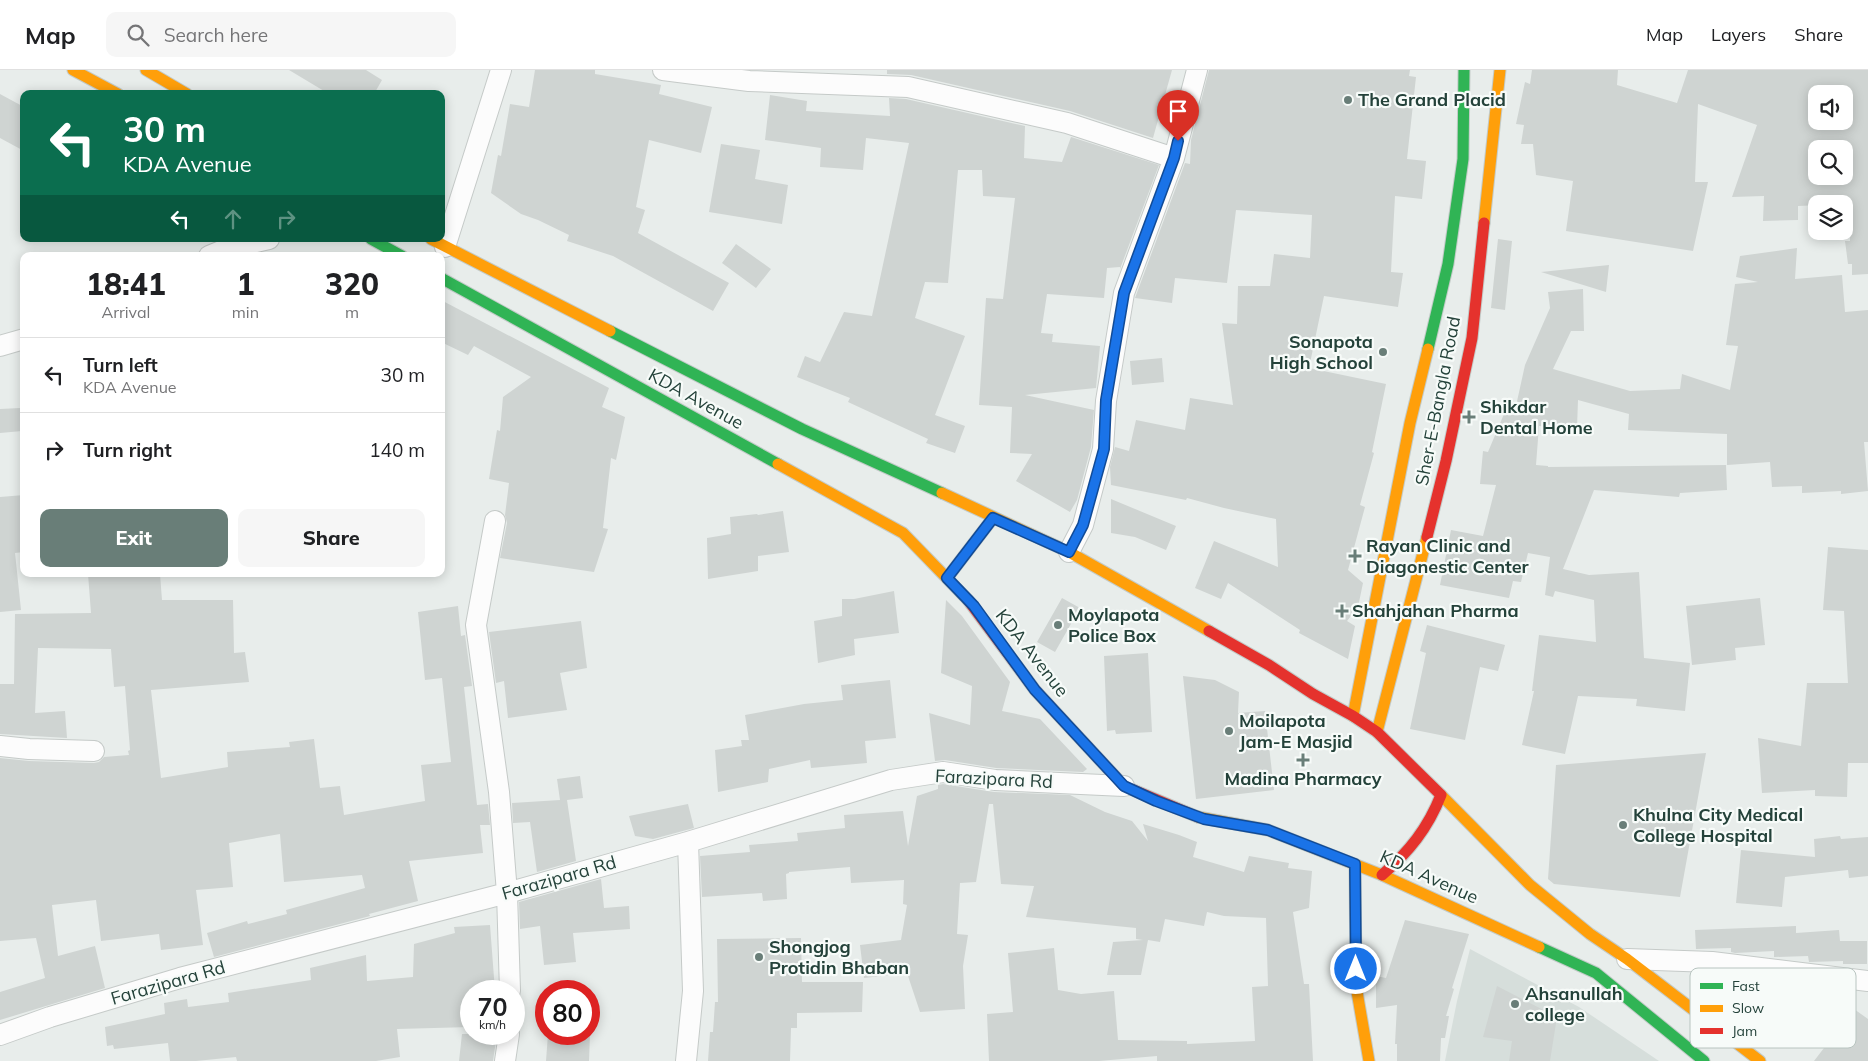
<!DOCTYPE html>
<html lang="en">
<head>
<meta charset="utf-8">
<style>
  :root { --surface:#fff; --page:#f6f6f6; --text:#202124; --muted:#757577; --line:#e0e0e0; --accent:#697e78 }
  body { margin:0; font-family:Mulish,sans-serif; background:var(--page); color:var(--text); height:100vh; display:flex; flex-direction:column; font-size:19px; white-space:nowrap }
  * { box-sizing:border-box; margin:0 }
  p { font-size:16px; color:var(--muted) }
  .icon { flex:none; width:28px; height:28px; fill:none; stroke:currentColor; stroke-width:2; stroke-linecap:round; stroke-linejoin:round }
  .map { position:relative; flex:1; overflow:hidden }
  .details { position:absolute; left:20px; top:182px; width:425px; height:325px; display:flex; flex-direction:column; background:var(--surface); border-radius:10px; box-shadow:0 2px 12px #0003 }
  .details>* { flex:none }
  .guide { position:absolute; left:20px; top:20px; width:425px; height:152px; border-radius:10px; box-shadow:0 2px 12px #0003; background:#0b6e4f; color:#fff; overflow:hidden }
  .controls { position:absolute; left:1808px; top:15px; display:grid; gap:10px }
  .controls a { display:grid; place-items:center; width:45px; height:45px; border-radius:10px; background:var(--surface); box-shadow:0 2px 12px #0003; font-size:25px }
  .speed { position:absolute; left:460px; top:910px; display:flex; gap:10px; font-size:25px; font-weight:700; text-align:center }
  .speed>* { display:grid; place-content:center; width:65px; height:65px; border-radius:50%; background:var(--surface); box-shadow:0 2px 12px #0003; line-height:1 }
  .speed small { font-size:12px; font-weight:400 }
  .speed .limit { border:8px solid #d22; background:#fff; color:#111 }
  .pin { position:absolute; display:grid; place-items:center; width:42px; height:42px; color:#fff; margin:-51px -21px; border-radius:50% 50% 50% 0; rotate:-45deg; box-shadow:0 0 5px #0007 }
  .pin .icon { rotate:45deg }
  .me { position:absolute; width:55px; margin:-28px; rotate:0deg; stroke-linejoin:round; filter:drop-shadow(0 0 4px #0008) }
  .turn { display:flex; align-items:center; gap:18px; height:105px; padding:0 20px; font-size:22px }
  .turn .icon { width:65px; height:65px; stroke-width:2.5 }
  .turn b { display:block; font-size:35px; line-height:42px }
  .lanes { display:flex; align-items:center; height:48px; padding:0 20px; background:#0003; justify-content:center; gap:25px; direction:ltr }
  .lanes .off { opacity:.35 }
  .eta { display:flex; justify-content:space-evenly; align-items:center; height:85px; text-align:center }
  .eta b { font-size:30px; font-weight:800; line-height:35px }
  .cta { display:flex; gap:10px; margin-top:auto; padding:10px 20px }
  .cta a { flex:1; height:58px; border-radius:10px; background:var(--accent); color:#fff; font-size:20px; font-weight:800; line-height:58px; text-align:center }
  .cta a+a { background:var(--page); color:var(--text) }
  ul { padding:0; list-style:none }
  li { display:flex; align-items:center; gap:15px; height:75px; padding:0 20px; border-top:1px solid var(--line) }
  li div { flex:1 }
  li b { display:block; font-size:19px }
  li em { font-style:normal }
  header { display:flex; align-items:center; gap:30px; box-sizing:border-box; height:70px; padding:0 25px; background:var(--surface); border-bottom:1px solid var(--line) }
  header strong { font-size:24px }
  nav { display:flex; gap:28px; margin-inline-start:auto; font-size:18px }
  .search { width:350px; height:45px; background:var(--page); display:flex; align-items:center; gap:12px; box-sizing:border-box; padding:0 18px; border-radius:10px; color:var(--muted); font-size:19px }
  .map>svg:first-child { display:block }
</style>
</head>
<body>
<header>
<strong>Map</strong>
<div class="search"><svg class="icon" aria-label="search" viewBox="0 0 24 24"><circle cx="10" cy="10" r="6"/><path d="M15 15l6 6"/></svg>Search here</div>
<nav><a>Map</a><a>Layers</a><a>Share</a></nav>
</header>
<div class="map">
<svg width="1868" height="991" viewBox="0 0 1868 991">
  <rect width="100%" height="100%" fill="#e8edeb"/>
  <path fill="#d6dedb" d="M 1470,879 L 1579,937 L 1659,991 L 1445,991 L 1457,931 Z"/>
  <path fill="#cfd4d2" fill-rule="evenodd" d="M 289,0 L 366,0 L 382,10 L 374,24 L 329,24 Z
    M 535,0 L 595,0 L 595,4 L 661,15 L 659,24 L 712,37 L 701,83 L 649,70 L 636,137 L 645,140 L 638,163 L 729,213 L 713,241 L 613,186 L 567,171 L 569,165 L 538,150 L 521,144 L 491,123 L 498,85 L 501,86 L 510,34 L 529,37 Z
    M 887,0 L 1172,0 L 1153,68 L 1070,41 L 911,5 L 887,4 Z
    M 1209,0 L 1410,0 L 1409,6 L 1416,7 L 1407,89 L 1426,91 L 1422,129 L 1395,126 L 1391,202 L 1403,203 L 1398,237 L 1324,226 L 1309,298 L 1386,314 L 1372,382 L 1374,383 L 1360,435 L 1365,437 L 1348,500 L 1363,513 L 1358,537 L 1347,551 L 1355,556 L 1348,589 L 1299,563 L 1300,560 L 1228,513 L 1221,529 L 1195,518 L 1214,471 L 1278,497 L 1276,449 L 1224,438 L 1187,428 L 1186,430 L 1111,415 L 1110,397 L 1115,377 L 1129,381 L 1136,350 L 1185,360 L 1190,328 L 1233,335 L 1222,253 L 1237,254 L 1238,216 L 1270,216 L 1274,184 L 1310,188 L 1312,145 L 1236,140 L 1227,213 L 1175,208 L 1172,233 L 1135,228 L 1185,93 L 1190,94 L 1191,70 Z
    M 1532,0 L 1618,0 L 1617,15 L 1677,33 L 1688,0 L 1868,0 L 1868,204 L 1852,205 L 1852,194 L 1848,194 L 1845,171 L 1850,171 L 1849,150 L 1844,150 L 1844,134 L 1798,136 L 1798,150 L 1763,151 L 1764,126 L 1732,127 L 1757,55 L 1698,34 L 1695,112 L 1708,112 L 1693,181 L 1566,161 L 1573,111 L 1536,105 L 1533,74 L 1521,74 L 1524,55 L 1516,54 L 1525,12 L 1530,14 ZM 1816,24 L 1844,24 L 1844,51 L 1816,51 ZM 1816,79 L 1844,79 L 1844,106 L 1816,106 Z
    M 0,24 L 24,37 L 24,81 L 0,68 Z
    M 770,25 L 807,31 L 806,41 L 890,46 L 889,28 L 906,29 L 1025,56 L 1024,88 L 1062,92 L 1071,67 L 1159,95 L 1120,199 L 1120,197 L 1107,198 L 1104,228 L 1047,224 L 1041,263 L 1053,264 L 1052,272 L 1100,276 L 1096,318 L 1025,325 L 1094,340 L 1091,377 L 1077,430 L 1070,442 L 1016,411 L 1032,384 L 1010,383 L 1012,337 L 979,335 L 986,228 L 1003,229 L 1015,128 L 983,126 L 982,100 L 958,100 L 948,213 L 925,212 L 915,248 L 965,266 L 935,345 L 965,356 L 955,383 L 926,373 L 928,369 L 848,332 L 850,328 L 797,307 L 805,286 L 820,292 L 844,242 L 872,246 L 909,73 L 866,68 L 863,100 L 820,97 L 821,78 L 765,70 Z
    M 721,74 L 760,80 L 755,109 L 788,115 L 782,154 L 709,142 Z
    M 1498,169 L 1512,171 L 1505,240 L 1491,238 Z
    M 736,174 L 771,199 L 756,218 L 722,193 Z
    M 1797,178 L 1795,209 L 1842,205 L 1845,242 L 1868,240 L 1868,372 L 1864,372 L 1868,421 L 1841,424 L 1841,421 L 1802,423 L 1802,416 L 1772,417 L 1770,392 L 1727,395 L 1727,364 L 1628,360 L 1629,344 L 1578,330 L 1577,358 L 1539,356 L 1536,395 L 1548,396 L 1548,397 L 1726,395 L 1727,420 L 1680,423 L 1679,427 L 1594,420 L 1563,499 L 1589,505 L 1639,502 L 1644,588 L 1690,593 L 1685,641 L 1636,636 L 1637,629 L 1578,626 L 1565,684 L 1522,675 L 1534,621 L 1532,621 L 1539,565 L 1596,572 L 1594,530 L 1555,521 L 1553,527 L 1545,525 L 1550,487 L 1528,483 L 1521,512 L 1513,511 L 1509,528 L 1440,515 L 1451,460 L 1483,466 L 1496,415 L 1480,414 L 1483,381 L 1488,382 L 1504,344 L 1514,345 L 1525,295 L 1550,238 L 1548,222 L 1583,219 L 1584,261 L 1571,261 L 1553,299 L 1630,321 L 1680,319 L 1682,304 L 1730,320 L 1738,276 L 1726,275 L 1735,214 L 1758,212 L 1736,207 L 1740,186 Z
    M 1609,195 L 1606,222 L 1541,202 Z
    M 441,230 L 609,318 L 602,337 L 625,347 L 616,390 L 611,388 L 603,458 L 608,459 L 594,502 L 500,488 L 507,453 L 505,445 L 509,413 L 489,409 L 497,360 L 500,361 L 503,327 L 531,307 L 474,276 L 468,285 L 441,272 Z
    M 1162,288 L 1164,312 L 1132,315 L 1130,291 Z
    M 20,338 L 22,361 L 0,363 L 0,339 Z
    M 24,425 L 24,482 L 15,483 L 21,540 L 0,542 L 0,427 Z
    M 1111,429 L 1176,456 L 1166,480 L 1135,467 L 1111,463 Z
    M 783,441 L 789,482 L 758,486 L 758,501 L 708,509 L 707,468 L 731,464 L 730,447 L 757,444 L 758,445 Z
    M 1828,477 L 1868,480 L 1868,693 L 1848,693 L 1847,727 L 1815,726 L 1815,720 L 1762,723 L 1758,668 L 1801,676 L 1807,613 L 1848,613 L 1844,541 L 1823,540 Z
    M 88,504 L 160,504 L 162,530 L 233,530 L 234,583 L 245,582 L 249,612 L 151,620 L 161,708 L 228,697 L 227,682 L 290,677 L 289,672 L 314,669 L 320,718 L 340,716 L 344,745 L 425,731 L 421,695 L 451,692 L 442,608 L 425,610 L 418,542 L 458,536 L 461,566 L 465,565 L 472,616 L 464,617 L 477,735 L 488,734 L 490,755 L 480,755 L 483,783 L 409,791 L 418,831 L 369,844 L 370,846 L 336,855 L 214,887 L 207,863 L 247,851 L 248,854 L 287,844 L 286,840 L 365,818 L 362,805 L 284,812 L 280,764 L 229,773 L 233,817 L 196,820 L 203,875 L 161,880 L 159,864 L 101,871 L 96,830 L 52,835 L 58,886 L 95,876 L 105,918 L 0,950 L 0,922 L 45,908 L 36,868 L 0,871 L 0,688 L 29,691 L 94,693 L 99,692 L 104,687 L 129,685 L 128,681 L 130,680 L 125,616 L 114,617 L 111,579 L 38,578 L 35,643 L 65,641 L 67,668 L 0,664 L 0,614 L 14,614 L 15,544 L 91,543 Z
    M 894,521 L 899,563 L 854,569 L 855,585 L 818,593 L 814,551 L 842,546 L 842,529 L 854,529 Z
    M 1062,528 L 1080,538 L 1055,582 L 1037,572 Z
    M 1760,528 L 1765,575 L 1735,578 L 1736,590 L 1692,595 L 1686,536 Z
    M 946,530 L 962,546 L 1010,612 L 1002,641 L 1040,649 L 1087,699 L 1083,702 L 996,698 L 945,690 L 935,691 L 929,643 L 970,655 L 972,616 L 941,603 Z
    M 581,551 L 587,598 L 560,603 L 567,640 L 508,648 L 504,611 L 496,613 L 489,562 Z
    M 1427,555 L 1505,575 L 1498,601 L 1480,597 L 1465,670 L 1410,659 L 1426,583 L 1420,581 Z
    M 1148,583 L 1152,662 L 1116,664 L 1115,660 L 1107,661 L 1104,586 Z
    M 1183,606 L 1215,610 L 1239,622 L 1238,643 L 1265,641 L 1274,720 L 1196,729 Z
    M 890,610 L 896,668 L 865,671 L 867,693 L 811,698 L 810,690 L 769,699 L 768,712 L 718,722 L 715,680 L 742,676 L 741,670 L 749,670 L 745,645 L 804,634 L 843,630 L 841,615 Z
    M 1706,683 L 1680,827 L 1554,814 L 1548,809 L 1556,695 Z
    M 580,706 L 583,728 L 567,730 L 576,791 L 537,802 L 530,752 L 513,753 L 512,733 L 560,730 L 557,709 Z
    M 943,714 L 994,722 L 1070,725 L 1105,742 L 1132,751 L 1148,771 L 1143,754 L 1179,765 L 1197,772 L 1193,787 L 1244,802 L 1249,786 L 1289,793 L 1288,798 L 1312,801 L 1309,838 L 1293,842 L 1304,914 L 1309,914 L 1313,991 L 1157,991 L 1157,986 L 1099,991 L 989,991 L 987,944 L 1013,942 L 1008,883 L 1054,878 L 1058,920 L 1081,924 L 1114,921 L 1118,970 L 1187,971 L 1187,974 L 1255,971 L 1252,917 L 1268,916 L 1266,848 L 1224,846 L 1207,842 L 1204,856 L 1165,849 L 1160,872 L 1148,870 L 1141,905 L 1107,905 L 1113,872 L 1143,870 L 1136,869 L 1136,858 L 1026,847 L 1034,816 L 1001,814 L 993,734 L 989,734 L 976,812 L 960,813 L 957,864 L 968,865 L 963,896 L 965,939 L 920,942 L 907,903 L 864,908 L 860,875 L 901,870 L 907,835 L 903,834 L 904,810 L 851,813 L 850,797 L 789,802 L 789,803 L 786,804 L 787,829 L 763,831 L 762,823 L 702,827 L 700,786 L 750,782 L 749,775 L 798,771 L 797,763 L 845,758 L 844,745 L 903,741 L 908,776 L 917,726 L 938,719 L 938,715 Z
    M 688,734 L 694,758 L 653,769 L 635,766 L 629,746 Z
    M 1840,766 L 1841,769 L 1868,767 L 1868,806 L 1849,808 L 1848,800 L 1785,807 L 1782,837 L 1736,833 L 1741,780 L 1815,787 L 1814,769 Z
    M 601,809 L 604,838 L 629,836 L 630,859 L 573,863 L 576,892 L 544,895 L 540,856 L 520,859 L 519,832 Z
    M 1405,850 L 1469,864 L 1452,918 L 1454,919 L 1446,946 L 1449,946 L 1445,968 L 1441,968 L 1440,991 L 1397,991 L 1397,974 L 1395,974 L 1397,935 L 1376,938 L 1376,906 L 1386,908 Z
    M 490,855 L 495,921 L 471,921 L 471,957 L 397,959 L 400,987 L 376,991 L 237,991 L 236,987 L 196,991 L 170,991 L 168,973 L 114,979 L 113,975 L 107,976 L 105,957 L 165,944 L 164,933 L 187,929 L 188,937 L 229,932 L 228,923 L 311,910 L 310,898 L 366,885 L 367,911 L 413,907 L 414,874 L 455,863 L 454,857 Z
    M 1796,856 L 1796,863 L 1839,860 L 1840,871 L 1867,871 L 1867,894 L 1843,894 L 1843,891 L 1809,892 L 1808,886 L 1774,887 L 1774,881 L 1735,883 L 1731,882 L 1731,878 L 1696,879 L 1695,860 Z
    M 801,868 L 802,912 L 863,912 L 862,942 L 797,943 L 797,958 L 791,958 L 790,991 L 708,991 L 710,962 L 713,962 L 715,932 L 718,932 L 717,869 Z
    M 1497,916 L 1557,947 L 1550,991 L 1509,991 L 1512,971 L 1483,967 Z
    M 1854,939 L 1868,949 L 1868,991 L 1814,991 Z
    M 462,964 L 497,964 L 493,991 L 459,991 Z
    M 548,964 L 590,964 L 589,991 L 546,991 Z"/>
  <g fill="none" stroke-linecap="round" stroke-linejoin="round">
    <defs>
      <path id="street" d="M 663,0 L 749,11 L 908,17 L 1067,53 L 1174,88
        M 445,177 L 501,0
        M 209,186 L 226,179 L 269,169
        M 0,276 L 24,269
        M 495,451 L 476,555 L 499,722 L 507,823 L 510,921
        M 1069,482 L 1083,455 L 1103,379 L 1106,331 L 1124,223 L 1174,88 L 1197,0
        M 0,676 L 29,679 L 94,681
        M 1627,889 L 1712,892 L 1868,911
        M 0,965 L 50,947 L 180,908 L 507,823 L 688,772 L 891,710 L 943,702 L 995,710 L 1124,716
        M 505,991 L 509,964
        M 686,991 L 693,921 L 688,772"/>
      <path id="fast" d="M 371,169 L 402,186
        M 441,208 L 778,394
        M 610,261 L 802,359 L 942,423
        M 1428,279 L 1448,194 L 1463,89 L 1464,0
        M 1539,877 L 1596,903 L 1704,991"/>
      <path id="slow" d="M 73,0 L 118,24
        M 146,0 L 187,24
        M 1484,153 L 1500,0
        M 431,169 L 610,261
        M 778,394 L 903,463 L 968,530
        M 942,423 L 1069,482 L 1209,561
        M 1353,646 L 1410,353 L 1428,279
        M 1377,662 L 1427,467
        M 1441,725 L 1530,815 L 1590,864 L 1627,889 L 1760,991
        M 1198,747 L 1268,760 L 1382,805 L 1539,877
        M 1355,794 L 1356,916 L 1369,991"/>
      <path id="jam" d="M 1427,467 L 1446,391 L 1472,268 L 1484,153
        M 947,508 L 993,448
        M 968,530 L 1035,620 L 1124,716 L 1198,747
        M 1209,561 L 1269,595 L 1313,624 L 1353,646 L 1377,662 L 1441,725 C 1428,758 1409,782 1382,805"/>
    </defs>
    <use href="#street" stroke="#c5cac8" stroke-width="22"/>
    <use href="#fast" stroke="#c3cbc8" stroke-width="13"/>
    <use href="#slow" stroke="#c3cbc8" stroke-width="13"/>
    <use href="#jam" stroke="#c3cbc8" stroke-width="13"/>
    <use href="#street" stroke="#fcfcfc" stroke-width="20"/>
    <use href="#fast" stroke="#30b455" stroke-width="11"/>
    <use href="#slow" stroke="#ff9f0a" stroke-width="11"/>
    <use href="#jam" stroke="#e5322d" stroke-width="11"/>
  </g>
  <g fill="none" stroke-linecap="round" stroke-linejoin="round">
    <defs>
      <path id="route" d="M 1178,71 L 1174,88 L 1124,223 L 1106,330 L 1104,379 L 1083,455 L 1069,482 L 993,448 L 947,508 L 974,536 L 1035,620 L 1124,716 L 1156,731 L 1204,749 L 1268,760 L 1355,794 L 1356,899"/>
    </defs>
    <use href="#route" stroke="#114b97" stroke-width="12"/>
    <use href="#route" stroke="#1a73e8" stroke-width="9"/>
  </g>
  <g fill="#697e78" stroke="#f7fbf9" stroke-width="2">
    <circle cx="1348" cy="30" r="5"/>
    <circle cx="1383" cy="282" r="5"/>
    <path d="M1466.5 339.5h5v5h5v5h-5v5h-5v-5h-5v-5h5z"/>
    <path d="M1352.5 478.5h5v5h5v5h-5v5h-5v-5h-5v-5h5z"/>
    <path d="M1339.5 533.5h5v5h5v5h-5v5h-5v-5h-5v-5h5z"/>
    <circle cx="1058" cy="555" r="5"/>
    <circle cx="1229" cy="661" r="5"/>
    <path d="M1300.5 682.5h5v5h5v5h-5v5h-5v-5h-5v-5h5z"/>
    <circle cx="1623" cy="755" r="5"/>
    <circle cx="759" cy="887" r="5"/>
    <circle cx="1515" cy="934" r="5"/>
  </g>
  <g text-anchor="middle" stroke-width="4.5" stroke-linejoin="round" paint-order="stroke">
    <g font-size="18" font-weight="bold" fill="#24423a" stroke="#f7fbf9" text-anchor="start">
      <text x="1358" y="36">The Grand Placid</text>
      <text x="1373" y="278" text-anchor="end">Sonapota<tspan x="1373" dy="21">High School</tspan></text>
      <text x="1480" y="343">Shikdar<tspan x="1480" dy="21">Dental Home</tspan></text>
      <text x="1366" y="482">Rayan Clinic and<tspan x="1366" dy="21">Diagonestic Center</tspan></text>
      <text x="1352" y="547">Shahjahan Pharma</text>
      <text x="1068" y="551">Moylapota<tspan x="1068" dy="21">Police Box</tspan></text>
      <text x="1239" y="657">Moilapota<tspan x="1239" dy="21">Jam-E Masjid</tspan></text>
      <text x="1303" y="715" text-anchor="middle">Madina Pharmacy</text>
      <text x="1633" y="751">Khulna City Medical<tspan x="1633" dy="21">College Hospital</tspan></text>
      <text x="769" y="883">Shongjog<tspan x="769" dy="21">Protidin Bhaban</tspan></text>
      <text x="1525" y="930">Ahsanullah<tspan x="1525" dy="21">college</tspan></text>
    </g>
    <g font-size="18" fill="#24423a" stroke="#f7fbf9">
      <text transform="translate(696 329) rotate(29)" y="6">KDA Avenue</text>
      <text transform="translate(1438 331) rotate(-79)" y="6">Sher-E-Bangla Road</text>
      <text transform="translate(1032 583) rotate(52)" y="6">KDA Avenue</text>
      <text transform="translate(994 709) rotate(3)" y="6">Farazipara Rd</text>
      <text transform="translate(1429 807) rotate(24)" y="6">KDA Avenue</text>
      <text transform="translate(559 808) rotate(-16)" y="6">Farazipara Rd</text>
      <text transform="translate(168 913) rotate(-16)" y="6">Farazipara Rd</text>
    </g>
  </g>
  <rect x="1690" y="898" width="166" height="80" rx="8" fill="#f7fbf9" stroke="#b8c4c0" stroke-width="1"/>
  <rect x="1700" y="913" width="23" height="6" fill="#30b455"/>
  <rect x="1700" y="935" width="23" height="7" fill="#ff9f0a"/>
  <rect x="1700" y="958" width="23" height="6" fill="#e5322d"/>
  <g font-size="14" fill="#24423a">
    <text x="1732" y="921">Fast</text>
    <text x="1732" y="943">Slow</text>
    <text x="1732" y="966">Jam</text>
  </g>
</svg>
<div class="controls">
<a><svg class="icon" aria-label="sound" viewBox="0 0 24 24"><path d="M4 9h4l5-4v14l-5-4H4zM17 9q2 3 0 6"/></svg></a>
<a><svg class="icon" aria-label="search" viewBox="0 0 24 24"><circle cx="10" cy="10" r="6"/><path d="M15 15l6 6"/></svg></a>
<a><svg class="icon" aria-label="layers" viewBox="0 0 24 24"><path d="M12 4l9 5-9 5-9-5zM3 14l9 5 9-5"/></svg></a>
</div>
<div class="speed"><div>70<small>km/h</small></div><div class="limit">80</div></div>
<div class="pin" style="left:1178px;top:71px;background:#d93025"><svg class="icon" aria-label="arrive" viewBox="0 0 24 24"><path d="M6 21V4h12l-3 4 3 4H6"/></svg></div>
<svg class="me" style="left:1356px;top:899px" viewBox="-20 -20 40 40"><circle r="17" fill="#1a73e8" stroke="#fff" stroke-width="3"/><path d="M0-11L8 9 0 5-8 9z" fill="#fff"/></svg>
<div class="guide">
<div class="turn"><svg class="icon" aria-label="left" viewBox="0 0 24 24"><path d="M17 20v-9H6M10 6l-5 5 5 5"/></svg><div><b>30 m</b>KDA Avenue</div></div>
<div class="lanes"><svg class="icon" aria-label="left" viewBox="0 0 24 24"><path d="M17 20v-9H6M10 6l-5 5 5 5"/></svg><svg class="icon off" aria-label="ahead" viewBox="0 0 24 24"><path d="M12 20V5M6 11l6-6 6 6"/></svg><svg class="icon off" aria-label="right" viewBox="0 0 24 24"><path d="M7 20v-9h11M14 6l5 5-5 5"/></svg></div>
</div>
<section class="details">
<div class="eta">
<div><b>18:41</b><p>Arrival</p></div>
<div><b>1</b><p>min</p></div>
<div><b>320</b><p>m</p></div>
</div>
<ul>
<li><svg class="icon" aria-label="left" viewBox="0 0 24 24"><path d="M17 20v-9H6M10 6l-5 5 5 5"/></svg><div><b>Turn left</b><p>KDA Avenue</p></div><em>30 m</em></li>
<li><svg class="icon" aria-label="right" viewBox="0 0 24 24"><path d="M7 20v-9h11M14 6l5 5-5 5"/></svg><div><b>Turn right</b></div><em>140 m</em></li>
</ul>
<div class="cta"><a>Exit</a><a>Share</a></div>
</section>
</div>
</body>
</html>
